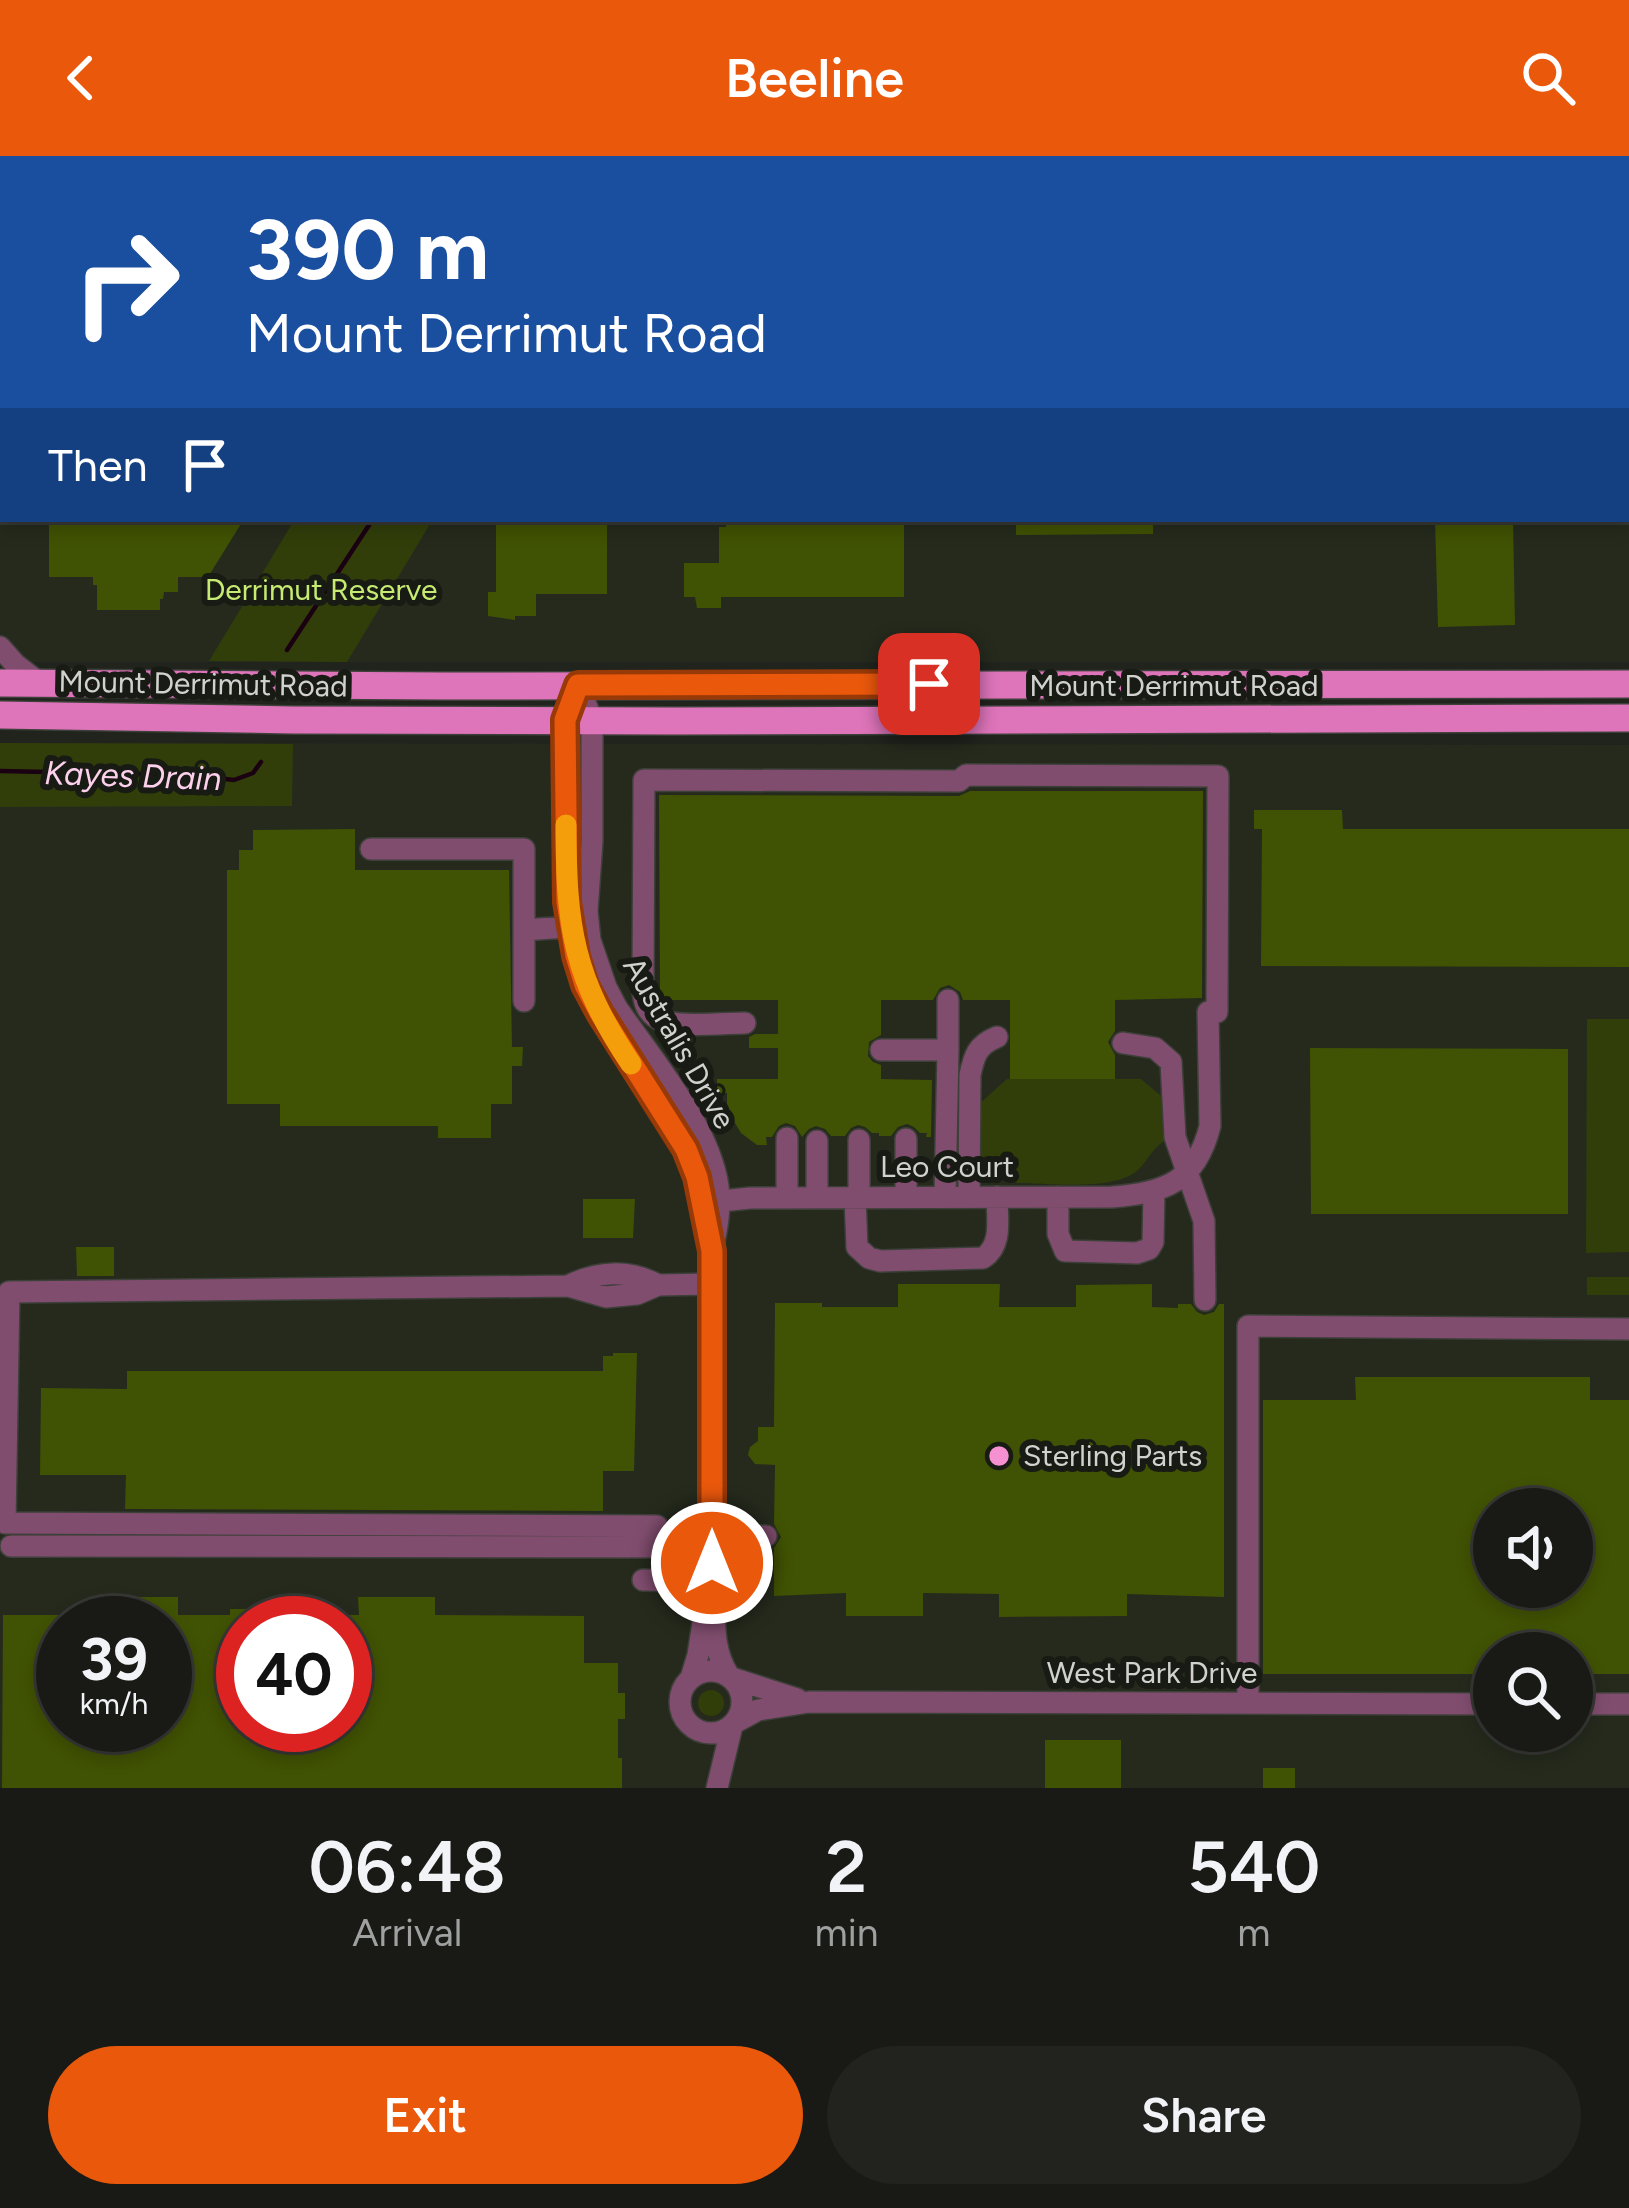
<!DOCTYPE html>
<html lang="en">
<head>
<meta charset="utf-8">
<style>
  :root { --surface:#191a16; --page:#22231f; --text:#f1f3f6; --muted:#9fa1a1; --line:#373835; --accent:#ea580c }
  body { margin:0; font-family:Figtree,sans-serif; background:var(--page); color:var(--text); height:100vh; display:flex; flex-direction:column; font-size:45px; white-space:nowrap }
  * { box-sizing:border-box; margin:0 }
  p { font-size:39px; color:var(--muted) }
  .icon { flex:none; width:66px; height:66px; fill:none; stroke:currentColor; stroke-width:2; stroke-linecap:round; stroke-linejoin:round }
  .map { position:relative; height:1632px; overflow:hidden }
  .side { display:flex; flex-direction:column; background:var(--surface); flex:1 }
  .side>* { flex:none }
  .hud { position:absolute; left:0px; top:0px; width:1629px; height:366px; box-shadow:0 6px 18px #0003,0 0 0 3px var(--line); background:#1a4fa0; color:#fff; overflow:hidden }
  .buttons { position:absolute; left:1473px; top:1332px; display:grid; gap:24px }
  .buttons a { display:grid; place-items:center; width:120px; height:120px; border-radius:50%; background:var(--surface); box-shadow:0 6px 18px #0003,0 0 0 3px var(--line); font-size:60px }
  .speed { position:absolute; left:36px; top:1440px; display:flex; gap:24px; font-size:60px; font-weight:700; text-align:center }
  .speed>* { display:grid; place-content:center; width:156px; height:156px; border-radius:50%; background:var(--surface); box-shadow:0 6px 18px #0003,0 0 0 3px var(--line); line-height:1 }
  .speed small { font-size:30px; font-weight:400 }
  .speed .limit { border:18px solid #d22; background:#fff; color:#111 }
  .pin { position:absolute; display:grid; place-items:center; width:102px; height:102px; color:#fff; margin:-51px; border-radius:24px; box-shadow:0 6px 18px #0006 }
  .me { position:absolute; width:132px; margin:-66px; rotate:0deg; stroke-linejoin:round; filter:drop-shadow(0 0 9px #0008) }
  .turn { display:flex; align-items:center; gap:42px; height:252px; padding:0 48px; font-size:54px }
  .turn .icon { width:156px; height:156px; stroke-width:2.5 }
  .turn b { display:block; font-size:84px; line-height:102px }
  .then { display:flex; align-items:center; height:114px; padding:0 48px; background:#0003; gap:24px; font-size:45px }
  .eta { display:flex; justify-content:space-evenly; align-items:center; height:204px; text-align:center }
  .eta b { font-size:72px; font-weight:600; line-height:84px }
  .action { display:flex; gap:24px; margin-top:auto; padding:24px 48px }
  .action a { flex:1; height:138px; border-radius:72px; background:var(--accent); color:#fff; font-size:48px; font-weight:600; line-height:138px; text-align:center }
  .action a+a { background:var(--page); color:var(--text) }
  header { display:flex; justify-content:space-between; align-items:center; height:156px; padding:0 48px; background:var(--accent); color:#fff; font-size:54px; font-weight:600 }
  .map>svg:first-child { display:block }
</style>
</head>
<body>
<header><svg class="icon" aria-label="back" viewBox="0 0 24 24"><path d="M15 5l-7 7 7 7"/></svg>Beeline<svg class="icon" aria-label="search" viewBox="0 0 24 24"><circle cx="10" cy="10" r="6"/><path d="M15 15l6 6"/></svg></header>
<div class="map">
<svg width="1629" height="1632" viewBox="0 0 1629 1632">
  <rect width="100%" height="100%" fill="#21231d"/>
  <path fill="#252a1d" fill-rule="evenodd" d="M 0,0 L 1629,0 L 1629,506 L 0,506 ZM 3,3 L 1626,3 L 1626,363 L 3,363 Z
    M 0,587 L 1629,589 L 1629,1632 L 0,1632 ZM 1494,1353 L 1572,1353 L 1572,1431 L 1494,1431 ZM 63,1467 L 165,1467 L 165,1569 L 63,1569 ZM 243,1467 L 345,1467 L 345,1569 L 243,1569 ZM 1494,1497 L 1572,1497 L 1572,1575 L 1494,1575 Z"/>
  <path fill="#313e0a" d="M 535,0 L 791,0 L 786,3 L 529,3 Z
    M 295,363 L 433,363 L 347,506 L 209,505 Z
    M 0,587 L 293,588 L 292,650 L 0,651 Z
    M 1587,863 L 1629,863 L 1629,1096 L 1586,1097 Z
    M 1007,923 L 1141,923 L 1167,945 L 1167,970 L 1164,985 C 1152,993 1148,1004 1139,1013 C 1116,1036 1048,1027 1017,1027 L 1013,1018 L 998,1018 L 995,1027 L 988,1027 L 979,1006 L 978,949 Z
    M 1587,1121 L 1629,1121 L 1629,1139 L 1587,1139 Z
    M698 1547a13 13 0 1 1 26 0a13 13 0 1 1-26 0Z"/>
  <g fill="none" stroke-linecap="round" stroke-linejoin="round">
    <path stroke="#1b0012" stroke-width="4.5" d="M 671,3 L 673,0
      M 287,494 L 373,363
      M 0,615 L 189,619 L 234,624 L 253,617 L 261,606"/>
  </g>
  <path fill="#405203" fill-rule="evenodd" d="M 49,363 L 244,363 L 208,421 L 178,421 L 178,436 L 164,436 L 163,443 L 160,443 L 160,454 L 97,454 L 97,429 L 93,429 L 93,421 L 49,421 Z
    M 496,363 L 607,363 L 607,438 L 536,438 L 536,460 L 515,460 L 515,464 L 488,460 L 488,436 L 496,436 Z
    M 726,363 L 904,363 L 904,441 L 721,441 L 721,452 L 697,452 L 695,441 L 684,441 L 684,407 L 719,407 L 719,371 L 726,371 Z
    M 1016,363 L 1153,363 L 1153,378 L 1016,379 Z
    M 1435,363 L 1513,363 L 1515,469 L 1438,471 Z
    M 970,635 L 1203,635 L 1202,842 L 1115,844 L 1115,875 L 1108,886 L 1115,899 L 1115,923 L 1010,923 L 1010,844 L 963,844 L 960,836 L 949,829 L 940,832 L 933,844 L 881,844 L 881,879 L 869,886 L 868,900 L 873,906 L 881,909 L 881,923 L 932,924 L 931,981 L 926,981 L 927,977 L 920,977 L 914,971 L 907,968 L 898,971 L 891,980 L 879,980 L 879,977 L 872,977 L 865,971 L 858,969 L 851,972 L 845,980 L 831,980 L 825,973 L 816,970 L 809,973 L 802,981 L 795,970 L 786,967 L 779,970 L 772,981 L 766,981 L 767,989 L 757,989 L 741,977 L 727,954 L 727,937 L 717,937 L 717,923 L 778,923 L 778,892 L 749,892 L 749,881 L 755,878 L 778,878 L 778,844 L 660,844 L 659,639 L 959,640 Z
    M 1254,654 L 1342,654 L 1343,673 L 1629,673 L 1629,811 L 1261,810 L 1262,673 L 1254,673 Z
    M 355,673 L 355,714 L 509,714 L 512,891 L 523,891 L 522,910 L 512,910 L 512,948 L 491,948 L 491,982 L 438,982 L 438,970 L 280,970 L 280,948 L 227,948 L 227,714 L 239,714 L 239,694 L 253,694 L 253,674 Z
    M 1310,892 L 1568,893 L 1568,1058 L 1311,1058 Z
    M 583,1043 L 635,1043 L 633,1082 L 583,1082 Z
    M 76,1091 L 114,1091 L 114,1120 L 77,1120 Z
    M 898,1128 L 1000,1128 L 999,1151 L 1076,1151 L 1076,1129 L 1152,1128 L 1152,1151 L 1178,1152 L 1178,1148 L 1191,1148 L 1197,1156 L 1204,1159 L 1214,1156 L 1219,1148 L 1224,1148 L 1224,1441 L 1127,1438 L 1127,1460 L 999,1461 L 999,1438 L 923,1437 L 923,1460 L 846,1460 L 846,1437 L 774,1440 L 774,1392 L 781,1381 L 774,1368 L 775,1309 L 755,1308 L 748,1299 L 750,1291 L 758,1285 L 758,1271 L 774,1271 L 775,1147 L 822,1147 L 822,1151 L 898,1151 Z
    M 613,1197 L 637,1197 L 634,1315 L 603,1315 L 603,1355 L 125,1353 L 126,1319 L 40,1319 L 41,1232 L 127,1233 L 127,1215 L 603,1215 L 603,1200 L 613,1200 Z
    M 1355,1221 L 1590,1221 L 1590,1244 L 1629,1244 L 1629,1518 L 1572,1518 L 1572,1497 L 1494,1497 L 1494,1518 L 1263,1518 L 1263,1244 L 1356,1244 ZM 1494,1353 L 1572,1353 L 1572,1431 L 1494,1431 Z
    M 101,1441 L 178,1441 L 178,1459 L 230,1459 L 230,1453 L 306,1453 L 307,1467 L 243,1467 L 243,1569 L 345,1569 L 345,1459 L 359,1459 L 358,1441 L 435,1441 L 435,1459 L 584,1460 L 584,1507 L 618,1507 L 618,1537 L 625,1537 L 625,1563 L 618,1563 L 618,1602 L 622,1602 L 622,1632 L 2,1632 L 3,1459 L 63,1459 L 63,1569 L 165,1569 L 165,1467 L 101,1467 Z
    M 1045,1584 L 1121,1584 L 1121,1632 L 1045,1632 Z
    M 1263,1612 L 1295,1612 L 1295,1632 L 1263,1632 Z"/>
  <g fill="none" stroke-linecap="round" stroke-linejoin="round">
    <defs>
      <path id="minor" d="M 0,123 L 3,123
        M 0,141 L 3,139
        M 0,491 L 15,508 L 42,529
        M 578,529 L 592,564 L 592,686 L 587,755 L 590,784 L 606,831 L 617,852 C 652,903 709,969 718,1030 C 721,1053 717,1073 712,1095 L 712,1407 C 719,1446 706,1484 729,1520
        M 568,555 L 565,564 C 566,644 554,756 586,830 C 622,913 690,968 704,1059
        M 371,693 L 524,693 L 524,845
        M 524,774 L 582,770
        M 948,844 L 948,894
        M 1123,887 L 1155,892 L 1171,906 L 1175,981 L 1204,1065 L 1205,1144
        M 881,894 L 948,894 L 945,1041
        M 787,982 L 787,1042
        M 906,983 L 906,1041
        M 859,984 L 859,1041
        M 817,985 L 817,1041
        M 855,1041 L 857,1091 L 869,1102 L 880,1105 L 983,1102 C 1003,1089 997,1062 997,1041
        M 969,1041 L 970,919 C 974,900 977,889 997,881
        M 1058,1041 L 1058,1078 L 1065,1095 L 1137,1097 L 1149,1093 L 1153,1086 L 1154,1036
        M 702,1047 L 750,1042 L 1112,1041 C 1165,1037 1196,1026 1210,970 L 1208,856 L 1217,856 L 1218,620 L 966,619 L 959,625 L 644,624 L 643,835 C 644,846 646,854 655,861 C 672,873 724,867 745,867
        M 568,1130 C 597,1115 629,1113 658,1129
        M 657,1370 L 5,1367 L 9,1136 L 568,1130 L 606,1141 L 637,1138 L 658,1129 L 712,1128
        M 712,1380 L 766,1380
        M 11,1390 L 712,1391
        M 643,1424 L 715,1426
        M680 1546a31 31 0 1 1 62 0a31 31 0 1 1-62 0Z
        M 691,1522 L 698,1499 L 704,1460
        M 732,1522 L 797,1543
        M 1248,1547 L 1248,1170 L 1629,1173
        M 1572,1548 L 1629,1548
        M 736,1566 L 758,1554 L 809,1546 L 1494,1548
        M 717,1632 L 732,1570"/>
      <path id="major" d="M 0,527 L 443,530 L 1629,528
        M 0,559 L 293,564 L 675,565 L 1629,562"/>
    </defs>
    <use href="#minor" stroke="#3d3f39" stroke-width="24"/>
    <use href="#major" stroke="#3d3f39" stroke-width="30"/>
    <use href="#minor" stroke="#804d6e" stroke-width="21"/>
    <use href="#major" stroke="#de74ba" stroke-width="27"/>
  </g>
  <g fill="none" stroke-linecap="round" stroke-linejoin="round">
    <defs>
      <path id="route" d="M 712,1407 L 712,1095 L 697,1021 L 686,993 L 600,857 L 585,829 L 576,800 L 567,746 L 565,564 L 578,529 L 929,528"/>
    </defs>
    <use href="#route" stroke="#983908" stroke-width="30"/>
    <use href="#route" stroke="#ea580c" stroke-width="21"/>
    <path stroke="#f59e0b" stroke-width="21" d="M 566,669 C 566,771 573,821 631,908"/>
  </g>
  <circle fill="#f590d1" stroke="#181a14" stroke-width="4.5" cx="999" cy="1300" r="12"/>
  <g text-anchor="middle" stroke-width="12" stroke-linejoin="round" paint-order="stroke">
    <g font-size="30" fill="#c7eb72" stroke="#181a14">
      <text x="321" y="444">Derrimut Reserve</text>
    </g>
    <g font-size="30" fill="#d1d2ce" stroke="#181a14">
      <text transform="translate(203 528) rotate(1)" y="10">Mount Derrimut Road</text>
      <text x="1174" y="540">Mount Derrimut Road</text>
      <text transform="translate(679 887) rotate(60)" y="10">Australis Drive</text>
      <text x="947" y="1021">Leo Court</text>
      <text x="1152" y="1527">West Park Drive</text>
    </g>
    <g font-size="30" fill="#d1d2ce" stroke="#181a14" text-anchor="start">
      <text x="1023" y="1310">Sterling Parts</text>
    </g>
    <g font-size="33" font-style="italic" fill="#fdd0eb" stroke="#181a14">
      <text transform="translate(133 619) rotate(2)" y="12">Kayes Drain</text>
    </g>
  </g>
</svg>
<div class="buttons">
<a><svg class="icon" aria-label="sound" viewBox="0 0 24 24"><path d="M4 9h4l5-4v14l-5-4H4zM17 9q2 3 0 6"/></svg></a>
<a><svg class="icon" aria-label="search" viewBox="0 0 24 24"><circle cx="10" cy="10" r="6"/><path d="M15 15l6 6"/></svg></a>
</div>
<div class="speed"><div>39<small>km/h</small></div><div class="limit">40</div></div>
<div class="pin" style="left:929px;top:528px;background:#d93025"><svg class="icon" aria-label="arrive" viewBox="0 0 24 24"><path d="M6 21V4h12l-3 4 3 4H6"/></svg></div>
<svg class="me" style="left:712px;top:1407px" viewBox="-20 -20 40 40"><circle r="17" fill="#ea580c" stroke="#fff" stroke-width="3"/><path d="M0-11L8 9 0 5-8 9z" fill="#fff"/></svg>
<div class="hud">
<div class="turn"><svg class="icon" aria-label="right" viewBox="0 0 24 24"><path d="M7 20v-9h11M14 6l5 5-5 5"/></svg><div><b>390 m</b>Mount Derrimut Road</div></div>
<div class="then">Then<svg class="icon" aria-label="arrive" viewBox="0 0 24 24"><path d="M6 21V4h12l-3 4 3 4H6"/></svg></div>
</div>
</div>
<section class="side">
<div class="eta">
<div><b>06:48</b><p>Arrival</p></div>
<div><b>2</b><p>min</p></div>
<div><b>540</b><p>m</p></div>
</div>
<div class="action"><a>Exit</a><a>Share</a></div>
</section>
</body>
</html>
